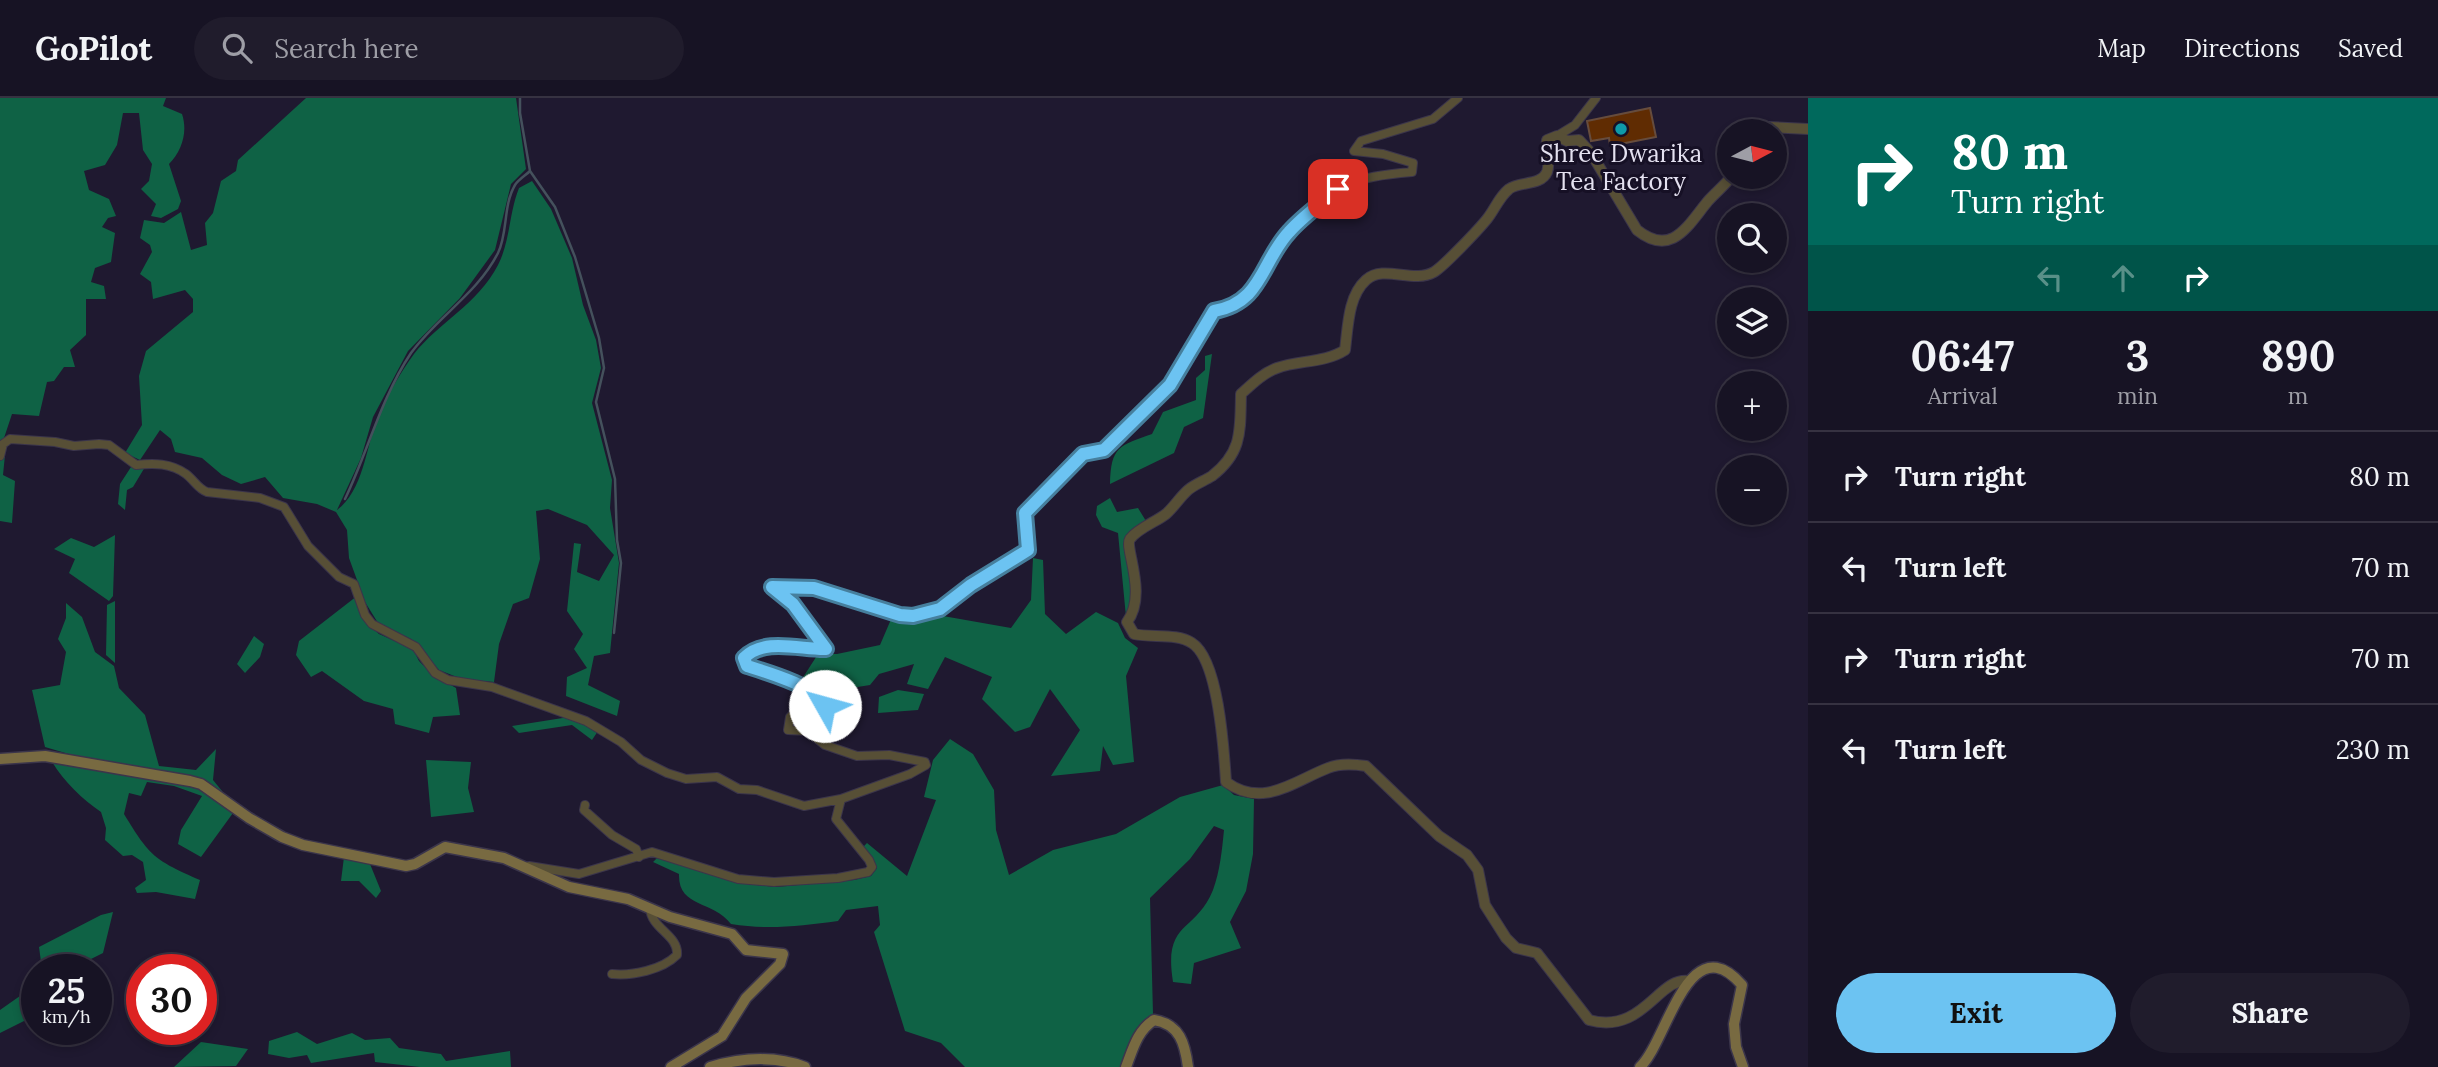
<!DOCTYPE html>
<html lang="en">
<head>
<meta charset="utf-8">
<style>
  :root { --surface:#171324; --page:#201c2c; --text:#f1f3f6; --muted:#9e9ea6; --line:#363241; --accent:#6cc3f2 }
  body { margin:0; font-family:Lora,serif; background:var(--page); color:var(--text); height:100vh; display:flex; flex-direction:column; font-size:26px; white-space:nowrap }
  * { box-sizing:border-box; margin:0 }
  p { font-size:23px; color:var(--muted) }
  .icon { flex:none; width:38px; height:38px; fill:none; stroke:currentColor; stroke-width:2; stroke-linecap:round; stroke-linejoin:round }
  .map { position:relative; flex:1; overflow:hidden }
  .panel { display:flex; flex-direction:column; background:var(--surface); width:630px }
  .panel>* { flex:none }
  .guide { background:#00695c; color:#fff; overflow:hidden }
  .needle { width:46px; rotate:83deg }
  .buttons { position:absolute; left:1717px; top:21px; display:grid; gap:14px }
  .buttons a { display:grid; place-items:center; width:70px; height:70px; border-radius:50%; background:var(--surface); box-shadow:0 4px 10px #0003,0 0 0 2px var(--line); font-size:35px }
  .speed { position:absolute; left:21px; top:856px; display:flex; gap:14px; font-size:35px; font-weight:700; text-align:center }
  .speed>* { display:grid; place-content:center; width:91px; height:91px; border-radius:50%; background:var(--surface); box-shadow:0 4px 10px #0003,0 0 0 2px var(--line); line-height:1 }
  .speed small { font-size:18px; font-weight:400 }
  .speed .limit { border:10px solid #d22; background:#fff; color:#111 }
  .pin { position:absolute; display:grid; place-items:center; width:60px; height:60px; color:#fff; margin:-30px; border-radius:14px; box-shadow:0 4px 10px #0006 }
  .me { position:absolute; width:77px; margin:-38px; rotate:308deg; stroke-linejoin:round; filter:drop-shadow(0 0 5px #0008) }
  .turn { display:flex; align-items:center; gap:24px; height:147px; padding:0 28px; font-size:32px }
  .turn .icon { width:91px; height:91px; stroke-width:2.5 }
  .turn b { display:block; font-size:49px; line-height:60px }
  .lanes { display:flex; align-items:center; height:66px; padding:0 28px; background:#0003; justify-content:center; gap:35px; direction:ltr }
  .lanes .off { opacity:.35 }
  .eta { display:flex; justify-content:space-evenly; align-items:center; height:119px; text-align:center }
  .eta b { font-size:42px; font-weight:700; line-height:49px }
  .cta { display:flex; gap:14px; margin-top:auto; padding:14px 28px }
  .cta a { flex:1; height:80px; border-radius:42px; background:var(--accent); color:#111; font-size:28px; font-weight:700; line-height:80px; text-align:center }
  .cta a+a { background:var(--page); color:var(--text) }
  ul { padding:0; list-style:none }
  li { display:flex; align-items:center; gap:21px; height:91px; padding:0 28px; border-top:2px solid var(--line) }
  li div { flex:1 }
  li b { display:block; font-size:26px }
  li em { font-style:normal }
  header { display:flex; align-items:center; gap:42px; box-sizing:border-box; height:98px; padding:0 35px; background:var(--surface); border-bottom:2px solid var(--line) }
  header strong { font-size:33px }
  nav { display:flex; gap:38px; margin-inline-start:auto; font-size:24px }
  .search { width:490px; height:63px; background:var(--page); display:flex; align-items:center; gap:18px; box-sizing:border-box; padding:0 24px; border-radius:38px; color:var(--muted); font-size:26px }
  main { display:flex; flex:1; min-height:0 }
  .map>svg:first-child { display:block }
</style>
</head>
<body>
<header>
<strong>GoPilot</strong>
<div class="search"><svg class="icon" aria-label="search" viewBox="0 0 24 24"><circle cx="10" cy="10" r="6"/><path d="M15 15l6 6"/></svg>Search here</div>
<nav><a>Map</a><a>Directions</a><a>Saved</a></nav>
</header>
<main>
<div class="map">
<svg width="1808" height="969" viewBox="0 0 1808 969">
  <rect width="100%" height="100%" fill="#1f1930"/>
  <path fill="#0f6245" d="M 0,0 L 166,0 L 163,8 L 182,16 C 188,34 182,53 169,66 L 181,103 L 178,111 L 161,120 L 151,118 L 156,106 L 141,91 L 149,83 L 152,66 L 143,52 L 139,15 L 123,15 L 117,47 L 105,67 L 84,73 L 89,92 L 109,101 L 116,118 L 108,120 L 102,129 L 115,135 L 111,164 L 95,170 L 91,184 L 104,188 L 106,201 L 86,201 L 86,237 L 70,252 L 75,269 L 64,269 L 54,283 L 47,284 L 39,318 L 12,316 L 0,352 Z
    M 306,0 L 516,0 L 526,71 L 511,86 L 495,152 L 460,200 L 408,253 L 373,319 L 361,360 L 337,412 C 363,393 366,350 377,321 C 385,300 401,274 414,256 C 438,225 478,206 498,167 C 510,144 509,115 519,90 L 532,83 L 551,111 L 572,160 L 583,207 L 596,242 L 601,270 L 592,305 L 612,382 L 610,410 L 619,465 L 610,555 L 594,558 L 588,587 L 620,603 L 617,618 L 566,598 L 567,579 L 587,570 L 574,551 L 583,536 L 567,513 L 574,445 L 581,446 L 577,474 L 599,483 L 614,457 L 587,427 L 548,411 L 536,413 L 540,461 L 529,500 L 513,506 L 499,546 L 494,584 L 462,581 L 439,572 L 411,541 L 378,525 L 365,504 L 349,460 L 347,432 L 336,414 L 317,406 L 283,400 L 265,379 L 241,386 L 222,377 L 202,360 L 175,354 L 171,341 L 160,332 L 140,362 L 125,355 L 142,327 L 139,278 L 146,253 L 193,214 L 193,201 L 185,192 L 153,201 L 151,184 L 140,176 L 152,154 L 150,147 L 140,140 L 144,122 L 164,125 L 181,114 L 191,152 L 207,147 L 205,125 L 213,115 L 221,83 L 236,73 L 238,62 Z
    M 1212,256 L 1203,320 L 1184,329 L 1174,355 L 1110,386 C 1111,348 1119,348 1152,336 L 1163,314 L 1196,302 L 1196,280 L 1205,272 L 1205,258 Z
    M 5,357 L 3,377 L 15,383 L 12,425 L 0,423 L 0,361 Z
    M 131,369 L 145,369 L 133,389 L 127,392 L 125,412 L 118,406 L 120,386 Z
    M 1110,400 L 1117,414 L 1138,410 L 1146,423 L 1129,437 L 1134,488 L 1126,519 L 1118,435 L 1102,429 L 1096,417 L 1097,408 Z
    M 115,437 L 113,498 L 109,503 L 69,475 L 75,461 L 54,451 L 71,440 L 94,449 Z
    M 1033,460 L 1043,462 L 1045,516 L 1066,536 L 1096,514 L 1118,525 L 1125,540 L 1138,550 L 1126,578 L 1134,664 L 1113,667 L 1103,648 L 1100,673 L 1051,678 L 1080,632 L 1050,591 L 1030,629 L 1015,634 L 982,601 L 992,579 L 945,559 L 928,591 L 907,586 L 914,566 L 879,576 L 870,587 L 827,594 L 800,584 L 818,556 L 837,556 L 880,547 L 892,519 L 919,522 L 943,518 L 1011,530 L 1031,502 Z
    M 357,498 L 369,527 L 379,536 L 413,551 L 419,563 L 432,576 L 456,590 L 460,617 L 433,619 L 429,635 L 395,626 L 393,611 L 364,603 L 322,573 L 311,579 L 296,557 L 299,543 Z
    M 115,503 L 115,565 L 106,557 L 107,507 Z
    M 66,505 L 82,519 L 95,554 L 114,568 L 119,590 L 145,617 L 159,668 L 196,672 L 216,651 L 213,682 L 222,693 L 218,695 L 151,673 L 72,657 L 45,649 L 32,592 L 60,587 L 66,554 L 58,541 L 66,520 Z
    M 254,538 L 264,546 L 260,559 L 245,575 L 237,566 Z
    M 898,592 L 924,596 L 918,612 L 878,615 L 879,599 Z
    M 569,619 L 598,633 L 592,642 L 572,627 L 519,635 L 512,628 Z
    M 950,641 L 973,656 L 994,692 L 996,732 L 1009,777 L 1053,752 L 1116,736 L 1180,699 L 1223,687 L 1234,697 L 1254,701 L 1253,756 L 1246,793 L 1230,824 L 1241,850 L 1194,865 L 1191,886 L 1173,884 C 1163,822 1195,836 1213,792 C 1220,773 1222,752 1224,732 L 1214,728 L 1190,761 L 1150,800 L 1153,916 L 1143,925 L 1123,969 L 965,969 L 941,945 L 905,933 L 874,834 L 880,827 L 878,808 L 846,812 L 838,823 C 801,828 767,832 731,826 C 713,802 678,810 679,776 L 653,764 L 659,758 L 737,785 L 776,789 L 854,782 L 871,778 L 877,770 L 872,760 L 862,750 L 867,745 L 907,778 L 936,702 L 924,699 L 933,662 Z
    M 51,662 L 186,686 L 202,692 L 233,715 L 201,759 L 178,746 L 181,732 L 202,698 L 174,688 L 147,684 L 141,698 L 129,695 L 124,716 C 150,759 155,762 200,782 L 195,801 L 156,794 L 137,795 L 135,790 L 146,782 L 143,764 L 132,757 L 123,758 L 105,742 L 106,730 L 101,714 C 82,701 63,683 51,662 Z
    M 426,662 L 471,664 L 468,690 L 474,714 L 431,719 Z
    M 344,759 L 370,766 L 381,793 L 376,800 L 359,783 L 341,783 Z
    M 113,814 L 103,855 L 83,865 L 76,871 L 42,871 L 39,849 L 101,817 Z
    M 37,886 L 37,911 L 26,922 L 0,935 L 0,912 Z
    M 297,934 L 317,946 L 352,935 L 365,942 L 390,940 L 399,950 L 441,956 L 446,963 L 510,953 L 511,969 L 420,969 L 375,964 L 374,955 L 311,965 L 307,957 L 289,960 L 268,956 L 269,943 Z
    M 201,944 L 248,951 L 236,968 L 174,969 Z"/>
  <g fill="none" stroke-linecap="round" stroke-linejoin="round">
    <path stroke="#44515c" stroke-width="2.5" d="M 520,0 L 520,15 L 530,73 L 555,109 L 575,159 L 599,240 L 604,270 L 596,304 L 615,381 L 617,442 L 621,465 L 614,535
      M 345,401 C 368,353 381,300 411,255 C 437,219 477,196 498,155 C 508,135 503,107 515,87 C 518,82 526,77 530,73"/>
  </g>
  <path fill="#602c02" stroke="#664c3d" stroke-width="2" d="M 1650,10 L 1656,39 L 1610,48 L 1609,40 L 1591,43 L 1587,23 Z"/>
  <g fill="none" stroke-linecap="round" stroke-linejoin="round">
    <defs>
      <path id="minor" d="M 1557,38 L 1575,27 L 1596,0
        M 0,358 L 3,346 L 10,341 L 55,344 L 74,348 L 99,346 L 109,347 L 136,367 C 154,365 171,365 186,376 C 194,382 198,391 207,394 L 260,400 L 284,409 L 308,448 L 339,479 L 354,486 L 365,517 L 372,526 L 416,549 L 435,575 L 448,582 L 492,589 L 586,623 L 621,644 L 641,662 L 667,675 L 686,681 L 717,679 L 739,691 L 757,692 L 804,708 L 841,701 L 910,676 L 926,667 L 925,664 L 889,657 L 857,658 L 825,647 L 807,633 L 788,632 L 790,619 L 803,606 L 822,612 L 824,604 L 791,583 L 747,568 L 744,560 C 765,539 801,553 826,551 L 793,506 L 772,489 L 814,490 L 899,517 L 913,518 L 940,511 L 971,487 L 1028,452 L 1025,415 L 1083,356 L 1104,352 L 1170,287 L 1215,213 C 1262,205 1261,164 1289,134 C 1300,122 1324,99 1338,91 C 1359,79 1388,76 1412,74 L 1413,65 L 1383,56 L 1354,53 L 1361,43 L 1433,21 L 1458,0
        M 585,707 L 584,712 L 612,737 L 636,751 L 639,759
        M 529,768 L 579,776 L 652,754 L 738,781 L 774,784 L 838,780 L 868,774 L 872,769 L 869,762 L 836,721 L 841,701
        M 612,876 C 632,878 662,872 677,857 C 679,837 651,831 650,810"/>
      <path id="tertiary" d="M 1742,33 L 1748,28 L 1808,31
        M 1689,883 C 1658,878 1644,937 1589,922 L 1537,855 L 1516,850 L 1506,840 L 1485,807 L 1478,772 L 1467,757 L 1439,738 L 1366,668 C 1353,666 1340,665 1328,670 C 1294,683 1263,711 1226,684 C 1224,654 1219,562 1192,545 C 1177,535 1152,540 1134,536 L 1127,524 C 1148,496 1124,450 1130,441 C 1138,430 1156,424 1166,416 C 1174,409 1180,399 1188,392 C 1195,386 1204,383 1212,378 C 1243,354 1240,332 1241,296 C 1252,286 1263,275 1277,270 C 1299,262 1325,265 1345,252 C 1348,229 1348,198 1366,182 C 1384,166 1413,186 1434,174 C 1444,168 1479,131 1487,121 C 1495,111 1499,99 1509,91 C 1520,83 1541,88 1547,74 C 1551,64 1545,53 1547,42 L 1557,38 L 1567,43 L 1579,42 L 1591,55 L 1637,132 C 1672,160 1688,127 1708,103 C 1715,95 1724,88 1731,79"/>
      <path id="secondary" d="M 0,661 L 45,658 L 190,683 L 201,686 L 249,720 L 282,739 L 303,747 L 406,768 L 415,766 L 445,749 L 504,760 L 569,789 L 628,801 L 670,819 L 732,836 L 746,852 L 783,856 L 780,866 L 746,900 L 722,938 L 671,969
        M 710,969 C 741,960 774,957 805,969
        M 1126,969 C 1133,951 1137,933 1154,922 C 1180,926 1185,946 1188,969
        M 1640,969 C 1667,945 1688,825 1742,887 L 1734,926 L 1736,949 L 1743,969"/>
    </defs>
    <use href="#minor" stroke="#3b354b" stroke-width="10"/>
    <use href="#tertiary" stroke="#3b354b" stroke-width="12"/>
    <use href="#secondary" stroke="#3b354b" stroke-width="13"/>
    <use href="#minor" stroke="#574f36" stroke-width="8"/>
    <use href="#tertiary" stroke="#574f36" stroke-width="10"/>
    <use href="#secondary" stroke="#786a41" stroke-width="10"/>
  </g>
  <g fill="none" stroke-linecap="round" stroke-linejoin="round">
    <defs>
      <path id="route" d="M 825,608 C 819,589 766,574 747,568 L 744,560 C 764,539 802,552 826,551 L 793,506 L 772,489 L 814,490 L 900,517 L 913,518 L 940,511 L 971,487 L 1028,452 L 1025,415 L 1083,356 L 1104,352 L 1170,287 L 1214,213 C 1262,205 1261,164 1289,134 C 1303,118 1322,105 1338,91"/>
    </defs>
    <use href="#route" stroke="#467f9d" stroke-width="18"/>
    <use href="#route" stroke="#6cc3f2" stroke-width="12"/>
  </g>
  <circle fill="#0f9aa8" stroke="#161025" stroke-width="2.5" cx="1621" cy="31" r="7"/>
  <g text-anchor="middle" stroke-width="6" stroke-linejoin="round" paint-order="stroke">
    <g font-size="24" fill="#e4e1f0" stroke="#161025">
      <text x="1621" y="64">Shree Dwarika<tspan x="1621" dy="28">Tea Factory</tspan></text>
    </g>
  </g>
</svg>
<div class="buttons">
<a><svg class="needle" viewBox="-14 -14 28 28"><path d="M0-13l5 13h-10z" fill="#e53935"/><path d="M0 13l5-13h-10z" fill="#9e9ea6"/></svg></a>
<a><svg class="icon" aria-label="search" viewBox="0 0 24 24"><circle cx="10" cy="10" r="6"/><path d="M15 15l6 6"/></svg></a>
<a><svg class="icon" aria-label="layers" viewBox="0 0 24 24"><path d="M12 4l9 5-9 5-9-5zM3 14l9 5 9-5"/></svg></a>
<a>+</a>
<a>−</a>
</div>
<div class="speed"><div>25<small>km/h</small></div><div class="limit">30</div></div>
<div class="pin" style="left:1338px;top:91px;background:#d93025"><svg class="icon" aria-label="arrive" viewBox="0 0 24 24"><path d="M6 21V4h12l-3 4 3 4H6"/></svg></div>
<svg class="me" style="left:825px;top:608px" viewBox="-20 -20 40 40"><circle r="19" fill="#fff"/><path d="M0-13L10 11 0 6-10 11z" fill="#6cc3f2"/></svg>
</div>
<section class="panel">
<div class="guide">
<div class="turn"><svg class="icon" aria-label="right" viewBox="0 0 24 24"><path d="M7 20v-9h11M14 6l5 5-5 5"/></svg><div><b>80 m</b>Turn right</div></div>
<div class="lanes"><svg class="icon off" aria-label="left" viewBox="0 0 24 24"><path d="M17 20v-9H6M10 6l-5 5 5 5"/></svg><svg class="icon off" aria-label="ahead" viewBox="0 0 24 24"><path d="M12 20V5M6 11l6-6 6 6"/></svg><svg class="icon" aria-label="right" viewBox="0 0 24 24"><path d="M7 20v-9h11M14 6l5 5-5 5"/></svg></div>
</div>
<div class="eta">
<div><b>06:47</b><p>Arrival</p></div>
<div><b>3</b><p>min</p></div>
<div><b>890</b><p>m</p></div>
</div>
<ul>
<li><svg class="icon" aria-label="right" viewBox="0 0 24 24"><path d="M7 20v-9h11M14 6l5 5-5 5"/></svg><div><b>Turn right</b></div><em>80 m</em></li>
<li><svg class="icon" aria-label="left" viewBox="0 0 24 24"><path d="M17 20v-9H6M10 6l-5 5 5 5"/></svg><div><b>Turn left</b></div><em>70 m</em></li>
<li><svg class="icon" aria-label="right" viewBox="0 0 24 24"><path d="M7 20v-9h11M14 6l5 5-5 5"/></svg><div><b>Turn right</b></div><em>70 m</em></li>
<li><svg class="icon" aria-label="left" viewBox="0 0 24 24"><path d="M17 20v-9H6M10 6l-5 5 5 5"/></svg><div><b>Turn left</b></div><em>230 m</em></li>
</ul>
<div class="cta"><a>Exit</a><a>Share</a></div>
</section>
</main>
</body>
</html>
